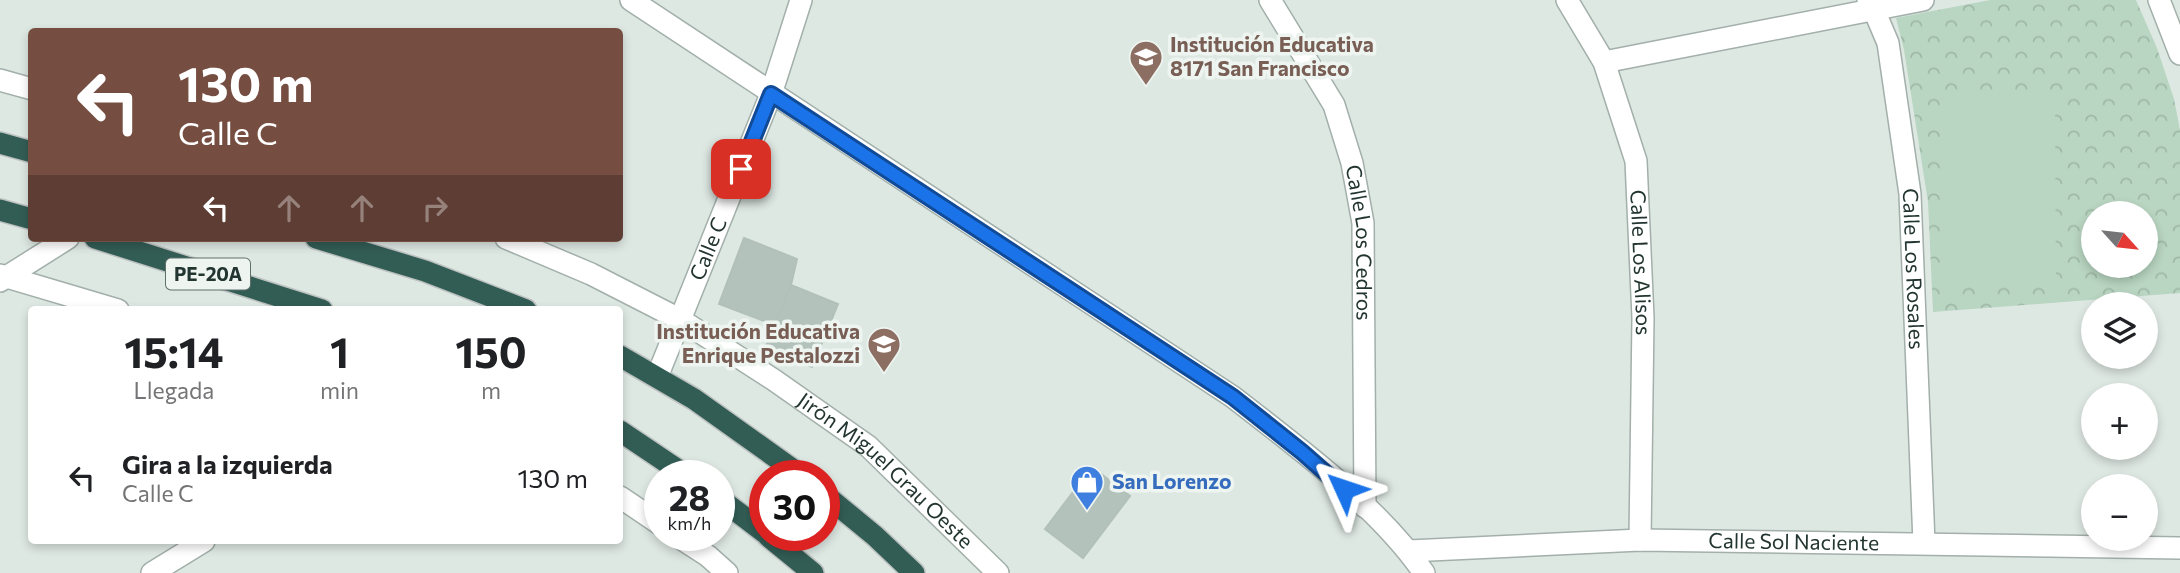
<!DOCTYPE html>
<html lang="es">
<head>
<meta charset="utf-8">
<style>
  :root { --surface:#fff; --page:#f2f2f2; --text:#202124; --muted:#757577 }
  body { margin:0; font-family:Commissioner,sans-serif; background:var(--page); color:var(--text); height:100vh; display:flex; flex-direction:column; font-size:26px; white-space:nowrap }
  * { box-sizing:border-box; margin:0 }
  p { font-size:23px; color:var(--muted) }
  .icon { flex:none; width:38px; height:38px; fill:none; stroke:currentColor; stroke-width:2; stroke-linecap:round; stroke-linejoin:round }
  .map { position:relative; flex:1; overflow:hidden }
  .drawer { position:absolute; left:28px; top:306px; width:595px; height:238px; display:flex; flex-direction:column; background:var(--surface); border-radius:7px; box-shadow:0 4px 10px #0003 }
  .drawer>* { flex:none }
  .banner { position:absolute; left:28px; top:28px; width:595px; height:214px; border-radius:7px; box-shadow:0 4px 10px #0003; background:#764e41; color:#fff; overflow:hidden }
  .needle { width:46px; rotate:117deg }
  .buttons { position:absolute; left:2081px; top:201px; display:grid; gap:14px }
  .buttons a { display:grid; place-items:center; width:77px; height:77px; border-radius:50%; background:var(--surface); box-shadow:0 4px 10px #0003; font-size:35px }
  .speed { position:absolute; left:644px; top:460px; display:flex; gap:14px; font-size:35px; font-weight:700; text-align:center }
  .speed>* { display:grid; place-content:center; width:91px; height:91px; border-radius:50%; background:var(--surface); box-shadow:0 4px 10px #0003; line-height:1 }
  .speed small { font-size:18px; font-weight:400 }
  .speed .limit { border:10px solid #d22; background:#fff; color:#111 }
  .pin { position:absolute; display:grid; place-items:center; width:60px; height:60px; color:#fff; margin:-30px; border-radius:14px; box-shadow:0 4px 10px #0006 }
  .me { position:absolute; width:77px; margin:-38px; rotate:312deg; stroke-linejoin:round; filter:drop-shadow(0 0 5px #0008) }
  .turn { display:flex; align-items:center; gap:24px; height:147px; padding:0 35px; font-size:32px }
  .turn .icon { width:91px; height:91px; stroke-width:2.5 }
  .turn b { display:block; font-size:49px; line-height:60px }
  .lanes { display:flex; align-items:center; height:66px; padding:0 35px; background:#0003; justify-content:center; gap:35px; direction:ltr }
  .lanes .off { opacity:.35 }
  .eta { display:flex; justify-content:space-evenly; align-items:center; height:119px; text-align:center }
  .eta b { font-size:42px; font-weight:700; line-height:49px }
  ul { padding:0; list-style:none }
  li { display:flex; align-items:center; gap:21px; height:105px; padding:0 35px }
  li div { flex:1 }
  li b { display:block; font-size:26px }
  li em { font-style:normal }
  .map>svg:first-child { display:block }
</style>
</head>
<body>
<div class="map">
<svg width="2180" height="573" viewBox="0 0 2180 573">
  <defs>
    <pattern id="park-crowns" width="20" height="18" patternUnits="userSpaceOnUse" patternTransform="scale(1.75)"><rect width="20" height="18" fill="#b9d6c2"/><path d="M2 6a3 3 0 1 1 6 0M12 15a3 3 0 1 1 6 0" fill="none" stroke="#9fb8a7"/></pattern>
  </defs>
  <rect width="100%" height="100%" fill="#dee8e3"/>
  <path fill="url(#park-crowns)" fill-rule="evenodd" d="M 1990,0 L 2136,0 L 2157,48 L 2174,99 L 2180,130 L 2180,293 L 1933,312 L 1928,202 L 1904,50 L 1896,18 ZM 2093,214 L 2146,214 L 2146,266 L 2093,266 Z"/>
  <path fill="#b9d6c2" d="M 2055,91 L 2056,282 L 1944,282 L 1944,92 Z"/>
  <path fill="#b4c2bc" stroke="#b2c0ba" stroke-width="2" d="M 744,238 L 797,259 L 791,285 L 775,325 L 719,304 Z
    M 791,285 L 838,304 L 812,367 L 765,348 Z
    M 1092,467 L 1130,496 L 1083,558 L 1045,529 Z"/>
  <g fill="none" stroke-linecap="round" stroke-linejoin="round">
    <defs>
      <g id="minor">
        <path d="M 631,0 L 1233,397 C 1296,446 1379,507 1424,573"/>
        <path id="s1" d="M 1270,0 L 1334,105 L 1352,163 L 1363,223 L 1365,507"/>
        <path id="s2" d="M 1567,0 L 1604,62 L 1636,161 L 1643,318 L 1640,540"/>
        <path id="s3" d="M 1868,0 L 1874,10 L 1888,43 L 1910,194 L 1924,543"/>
        <path d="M 2159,0 L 2180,54"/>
        <path d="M 1604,62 L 1923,0"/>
        <path d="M 0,80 L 32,89"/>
        <path id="s4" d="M 506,238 L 591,274 L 681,320 L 774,380 L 868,446 L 998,573"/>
        <path d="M 0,275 L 118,310"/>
        <path d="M 0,281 L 68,238"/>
        <path id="s5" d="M 657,377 L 771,94 L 801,0"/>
        <path d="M 620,497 L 660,524"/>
        <path d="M 677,536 L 708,556 L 727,573"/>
        <path id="s6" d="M 1409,551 L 1640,540 L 2180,548"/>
        <path d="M 152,573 L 204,541"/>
      </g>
      <path id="highway" d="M 0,143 L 32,152
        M 0,210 L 32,219
        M 95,238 L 322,310
        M 316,238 L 425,271 L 526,310
        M 620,356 L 694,399 L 802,476
        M 620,431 L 687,476
        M 824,494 L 875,536 L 914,573
        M 719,498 L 765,533
        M 768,536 L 813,573"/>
    </defs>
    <use href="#minor" stroke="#a2afaa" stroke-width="24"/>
    <use href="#highway" stroke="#bdc2c1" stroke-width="24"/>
    <use href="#minor" stroke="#fff" stroke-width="21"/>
    <use href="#highway" stroke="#325d55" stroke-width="21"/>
  </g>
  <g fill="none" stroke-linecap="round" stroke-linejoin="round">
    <defs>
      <path id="route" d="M 741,169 L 771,94 L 1233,397 L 1302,452 L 1344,489"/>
    </defs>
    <use href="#route" stroke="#114b97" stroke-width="18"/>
    <use href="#route" stroke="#1a73e8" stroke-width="12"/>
  </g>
  <defs>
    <symbol id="school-pin" viewBox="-11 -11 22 30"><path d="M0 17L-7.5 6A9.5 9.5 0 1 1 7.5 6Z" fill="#8d6e63" stroke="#eef5f1"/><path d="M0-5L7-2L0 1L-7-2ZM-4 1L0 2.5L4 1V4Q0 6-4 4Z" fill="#fff"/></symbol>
    <symbol id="shop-pin" viewBox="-11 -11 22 30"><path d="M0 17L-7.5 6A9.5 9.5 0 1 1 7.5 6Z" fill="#3f7fe0" stroke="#eef5f1"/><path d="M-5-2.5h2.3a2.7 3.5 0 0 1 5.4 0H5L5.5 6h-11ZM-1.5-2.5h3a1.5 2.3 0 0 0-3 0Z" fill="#fff"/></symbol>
  </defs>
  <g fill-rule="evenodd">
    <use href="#school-pin" x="1127" y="38" width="38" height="52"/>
    <use href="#school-pin" x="865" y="325" width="38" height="52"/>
    <use href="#shop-pin" x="1068" y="463" width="38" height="52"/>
  </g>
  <g text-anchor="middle" stroke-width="7" stroke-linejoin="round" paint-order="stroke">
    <rect fill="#eef5f1" stroke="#5f6f6a" stroke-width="2" x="166" y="258.5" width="84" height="31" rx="5"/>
    <g font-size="19" font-weight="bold" fill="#223530">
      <text x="208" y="281">PE-20A</text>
    </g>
    <g font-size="21" font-weight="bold" fill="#785e54" stroke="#eef5f1" text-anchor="start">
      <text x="1170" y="52">Institución Educativa<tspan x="1170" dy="24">8171 San Francisco</tspan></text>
      <text x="860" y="339" text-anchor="end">Institución Educativa<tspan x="860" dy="24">Enrique Pestalozzi</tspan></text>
    </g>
    <g font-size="21" fill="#223530" stroke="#eef5f1">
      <text dy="7" stroke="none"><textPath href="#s1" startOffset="264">Calle Los Cedros</textPath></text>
      <text dy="7" stroke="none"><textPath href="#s5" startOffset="138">Calle C</textPath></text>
      <text dy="7" stroke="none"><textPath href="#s2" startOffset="278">Calle Los Alisos</textPath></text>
      <text dy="7" stroke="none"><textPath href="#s3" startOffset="275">Calle Los Rosales</textPath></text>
      <text dy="7" stroke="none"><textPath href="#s4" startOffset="448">Jirón Miguel Grau Oeste</textPath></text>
      <text dy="7" stroke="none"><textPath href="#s6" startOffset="385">Calle Sol Naciente</textPath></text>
    </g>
    <g font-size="21" font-weight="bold" fill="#366cbe" stroke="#eef5f1" text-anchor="start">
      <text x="1112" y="489">San Lorenzo</text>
    </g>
  </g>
</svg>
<div class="buttons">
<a><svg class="needle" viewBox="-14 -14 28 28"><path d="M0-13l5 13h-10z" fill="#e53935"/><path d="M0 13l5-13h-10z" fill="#757577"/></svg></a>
<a><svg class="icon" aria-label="layers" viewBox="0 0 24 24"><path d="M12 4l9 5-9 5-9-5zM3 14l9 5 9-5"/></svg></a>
<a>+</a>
<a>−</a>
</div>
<div class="speed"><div>28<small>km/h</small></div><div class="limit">30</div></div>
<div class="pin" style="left:741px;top:169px;background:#d93025"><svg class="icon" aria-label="arrive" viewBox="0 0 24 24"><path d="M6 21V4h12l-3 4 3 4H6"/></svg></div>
<svg class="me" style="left:1344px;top:489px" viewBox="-20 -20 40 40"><path d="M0-17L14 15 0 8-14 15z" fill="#1a73e8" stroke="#fff" stroke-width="4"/></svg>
<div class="banner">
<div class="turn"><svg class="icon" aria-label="left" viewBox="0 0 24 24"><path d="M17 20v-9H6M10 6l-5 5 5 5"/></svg><div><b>130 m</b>Calle C</div></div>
<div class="lanes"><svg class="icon" aria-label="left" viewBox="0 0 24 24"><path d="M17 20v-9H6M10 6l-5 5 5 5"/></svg><svg class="icon off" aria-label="ahead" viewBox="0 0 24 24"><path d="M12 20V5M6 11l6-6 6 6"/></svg><svg class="icon off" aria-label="ahead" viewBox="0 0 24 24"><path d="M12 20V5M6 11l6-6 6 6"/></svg><svg class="icon off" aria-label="right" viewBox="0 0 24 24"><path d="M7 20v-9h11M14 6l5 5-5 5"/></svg></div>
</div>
<section class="drawer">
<div class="eta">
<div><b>15:14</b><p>Llegada</p></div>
<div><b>1</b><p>min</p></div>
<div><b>150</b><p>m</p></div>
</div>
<ul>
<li><svg class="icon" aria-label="left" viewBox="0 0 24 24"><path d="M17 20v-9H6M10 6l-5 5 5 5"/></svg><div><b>Gira a la izquierda</b><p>Calle C</p></div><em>130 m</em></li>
</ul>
</section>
</div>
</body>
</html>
